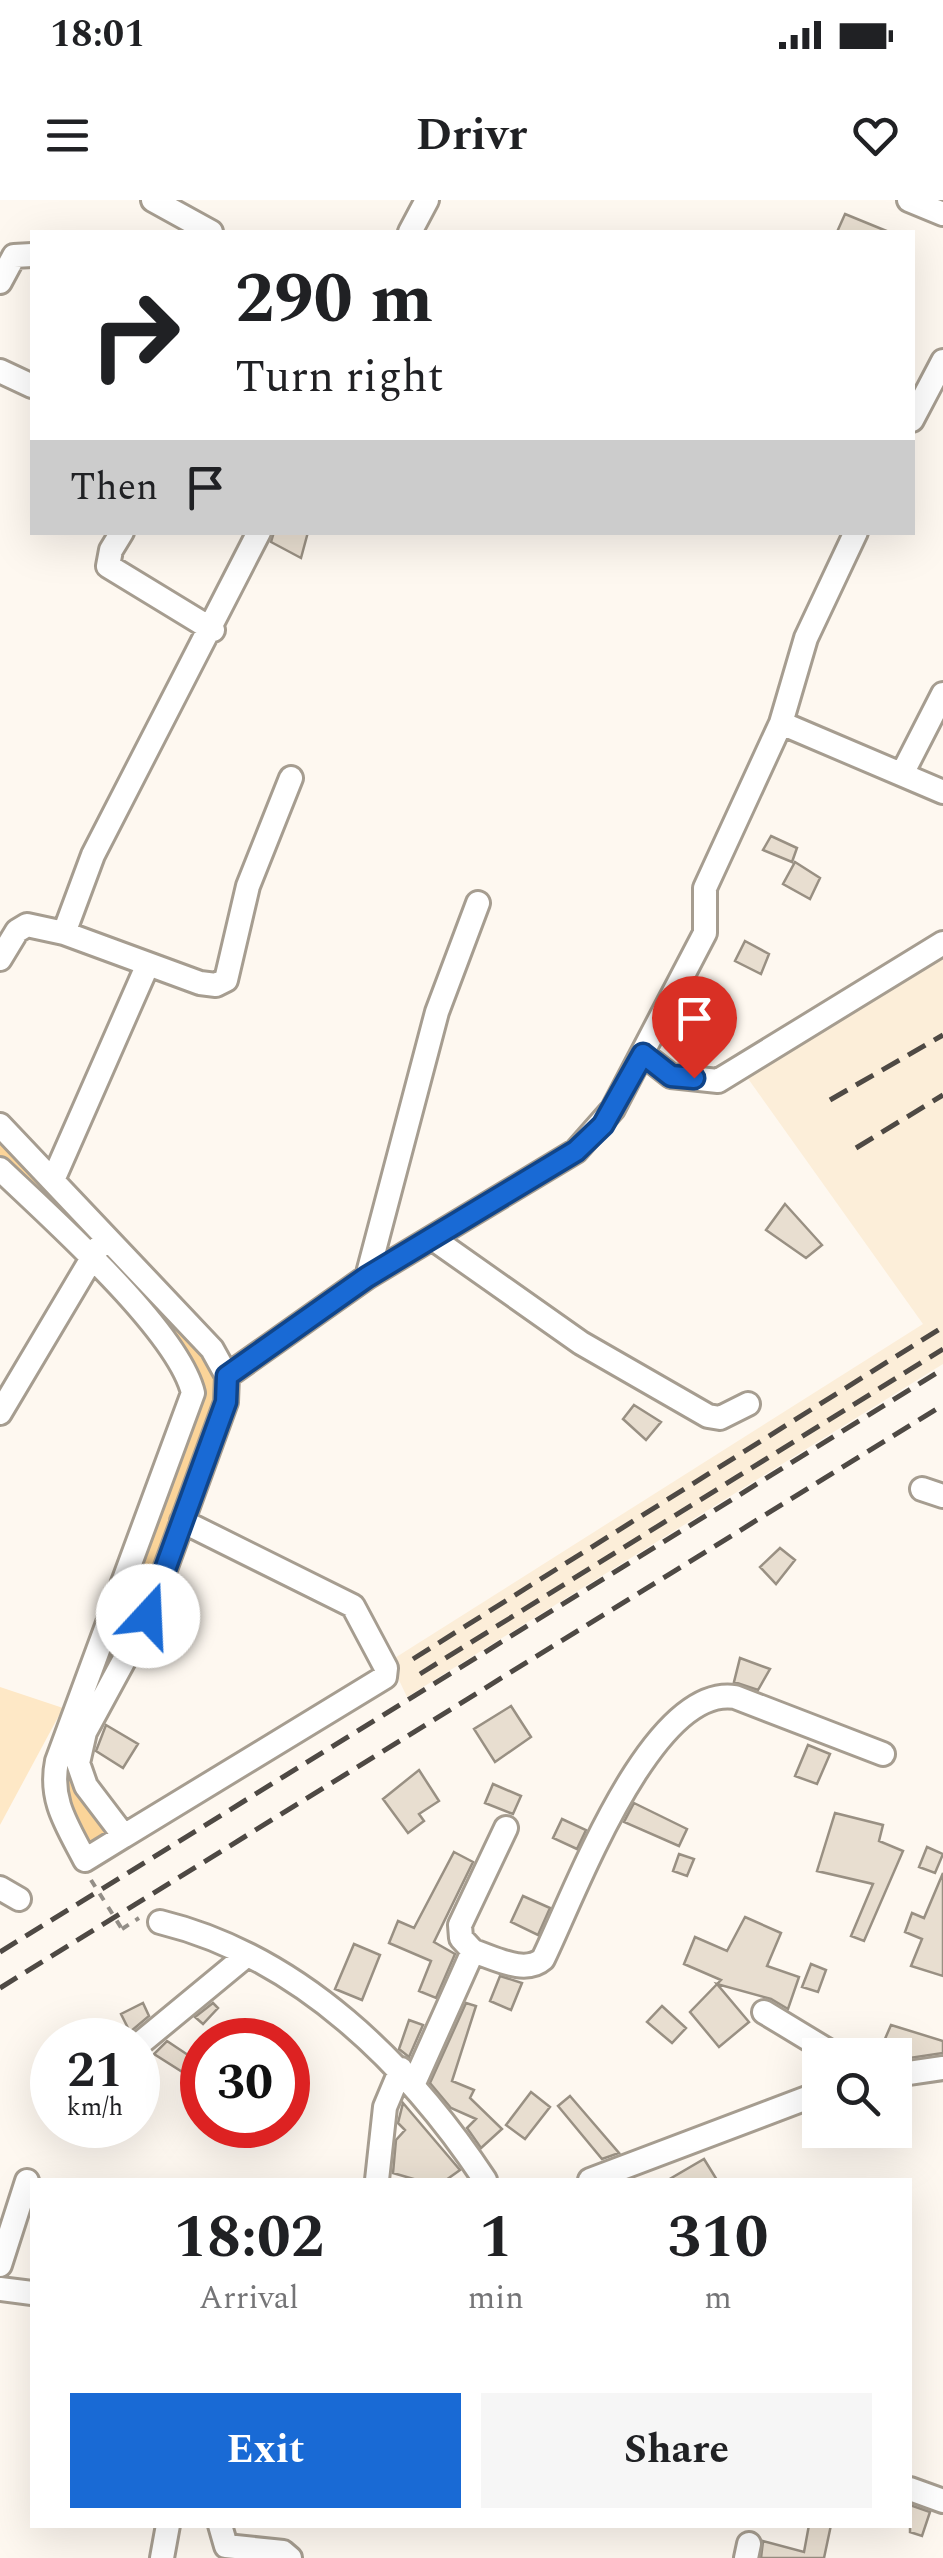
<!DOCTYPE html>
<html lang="en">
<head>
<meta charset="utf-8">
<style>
  :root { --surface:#fff; --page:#f6f6f6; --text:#202124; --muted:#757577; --accent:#196ad5 }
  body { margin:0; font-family:Spectral,serif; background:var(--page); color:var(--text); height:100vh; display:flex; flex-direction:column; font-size:38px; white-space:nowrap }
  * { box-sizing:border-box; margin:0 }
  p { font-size:32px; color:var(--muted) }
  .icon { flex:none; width:55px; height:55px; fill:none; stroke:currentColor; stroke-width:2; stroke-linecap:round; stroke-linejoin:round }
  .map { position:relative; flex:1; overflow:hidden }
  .side { position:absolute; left:30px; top:1978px; width:882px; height:350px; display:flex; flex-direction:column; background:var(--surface); border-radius:0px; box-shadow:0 10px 40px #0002 }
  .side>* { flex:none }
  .guide { position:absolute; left:30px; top:30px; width:885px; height:305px; border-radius:0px; box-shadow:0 10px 40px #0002; background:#fff; color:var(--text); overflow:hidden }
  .buttons { position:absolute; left:802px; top:1838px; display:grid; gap:20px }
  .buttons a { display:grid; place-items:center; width:110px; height:110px; border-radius:0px; background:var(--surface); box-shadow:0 10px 40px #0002; font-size:50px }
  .speed { position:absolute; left:30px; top:1818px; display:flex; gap:20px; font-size:50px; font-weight:700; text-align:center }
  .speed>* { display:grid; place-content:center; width:130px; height:130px; border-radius:50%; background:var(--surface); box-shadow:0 10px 40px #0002; line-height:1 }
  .speed small { font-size:25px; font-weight:400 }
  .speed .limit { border:15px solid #d22; background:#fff; color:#111 }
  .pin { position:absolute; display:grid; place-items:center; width:85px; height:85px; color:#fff; margin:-102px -42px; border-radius:50% 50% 50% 0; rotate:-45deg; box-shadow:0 0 10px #0007 }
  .pin .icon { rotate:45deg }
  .me { position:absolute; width:110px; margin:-55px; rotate:20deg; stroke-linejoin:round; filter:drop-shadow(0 0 8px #0008) }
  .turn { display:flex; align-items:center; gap:35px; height:210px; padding:0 40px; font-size:45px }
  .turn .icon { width:130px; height:130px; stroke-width:2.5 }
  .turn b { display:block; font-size:70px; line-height:85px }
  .then { display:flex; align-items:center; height:95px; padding:0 40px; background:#0003; gap:20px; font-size:38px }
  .eta { display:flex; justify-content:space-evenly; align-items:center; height:170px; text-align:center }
  .eta b { font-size:60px; font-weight:700; line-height:70px }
  .button { display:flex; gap:20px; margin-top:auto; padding:20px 40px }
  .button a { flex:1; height:115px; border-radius:0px; background:var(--accent); color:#fff; font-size:40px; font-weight:700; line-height:115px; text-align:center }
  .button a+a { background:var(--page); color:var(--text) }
  .status { display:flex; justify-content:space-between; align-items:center; height:70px; padding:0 50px; background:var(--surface); direction:ltr }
  .status svg { height:28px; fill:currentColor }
  header { display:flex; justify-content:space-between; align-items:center; height:130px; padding:0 40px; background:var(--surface); font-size:45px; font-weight:700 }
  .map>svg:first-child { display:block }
</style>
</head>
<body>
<div class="status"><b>18:01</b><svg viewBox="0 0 49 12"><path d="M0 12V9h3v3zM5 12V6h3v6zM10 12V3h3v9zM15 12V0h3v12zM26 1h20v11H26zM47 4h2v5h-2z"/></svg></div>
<header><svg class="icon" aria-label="menu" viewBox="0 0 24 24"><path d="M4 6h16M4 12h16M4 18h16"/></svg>Drivr<svg class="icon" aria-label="heart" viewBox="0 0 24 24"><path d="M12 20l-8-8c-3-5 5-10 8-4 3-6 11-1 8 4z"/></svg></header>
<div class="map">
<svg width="943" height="2358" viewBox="0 0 943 2358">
  <rect width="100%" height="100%" fill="#fef8f0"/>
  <path fill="#fceed9" d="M 943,751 L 943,1164 L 407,1497 L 390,1461 L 923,1124 L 744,873 Z"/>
  <path fill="#fee8c6" d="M 0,1487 L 63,1508 L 0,1625 Z"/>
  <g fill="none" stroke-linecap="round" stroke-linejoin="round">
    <path stroke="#fbd499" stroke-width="20" d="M 0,946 L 74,1018
      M 93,1489 L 135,1398 L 209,1183 L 207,1163 L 118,1064
      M 72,1544 C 59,1585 84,1615 104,1649"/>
  </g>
  <path fill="#e8ded0" stroke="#999083" stroke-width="2.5" d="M 845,14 L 889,32 L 837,32 Z
    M 274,332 L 308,332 L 301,358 L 271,342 Z
    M 771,636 L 797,648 L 792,662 L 763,650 Z
    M 795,662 L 820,678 L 810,699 L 783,684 Z
    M 745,741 L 769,754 L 761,774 L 735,761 Z
    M 702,826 L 718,835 L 702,862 L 684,853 Z
    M 785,1004 L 822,1045 L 806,1058 L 766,1030 Z
    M 634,1205 L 661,1222 L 646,1240 L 623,1219 Z
    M 780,1348 L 795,1360 L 776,1384 L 760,1367 Z
    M156 1430a9 9 0 1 1 18 0a9 9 0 1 1-18 0Z
    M 740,1458 L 770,1469 L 758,1490 L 734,1482 Z
    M 511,1506 L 531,1537 L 495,1562 L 474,1529 Z
    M 106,1525 L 138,1544 L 123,1568 L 96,1551 Z
    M 808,1545 L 830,1554 L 817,1584 L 795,1576 Z
    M 419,1570 L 439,1601 L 419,1614 L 424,1621 L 408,1633 L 383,1599 Z
    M 493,1584 L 521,1596 L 513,1614 L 485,1603 Z
    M 634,1603 L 687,1629 L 679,1646 L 624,1622 Z
    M 835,1613 L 883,1625 L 879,1641 L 903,1651 L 864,1741 L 851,1736 L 873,1684 L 817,1671 Z
    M 562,1619 L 586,1630 L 577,1649 L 553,1638 Z
    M 927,1647 L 943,1654 L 935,1673 L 919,1667 Z
    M 454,1652 L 473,1662 L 434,1742 L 455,1754 L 436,1798 L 419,1791 L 431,1761 L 389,1743 L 398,1721 L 414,1728 Z
    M 679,1654 L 694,1659 L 687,1676 L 673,1671 Z
    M 943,1673 L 943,1776 L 911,1766 L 922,1739 L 905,1732 L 912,1713 L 924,1718 Z
    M 523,1696 L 550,1708 L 538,1735 L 511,1722 Z
    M 745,1717 L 781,1733 L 767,1766 L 799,1777 L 788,1809 L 771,1799 L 717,1784 L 749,1822 L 719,1847 L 690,1812 L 721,1780 L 684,1764 L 695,1737 L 727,1751 Z
    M 354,1744 L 380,1755 L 362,1800 L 335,1789 Z
    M 811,1764 L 826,1770 L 818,1792 L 802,1787 Z
    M 500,1776 L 522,1783 L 511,1810 L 490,1801 Z
    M 143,1803 L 149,1816 L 130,1832 L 121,1814 Z
    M 213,1803 L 218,1808 L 203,1824 L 195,1817 Z
    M 466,1803 L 476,1806 L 452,1881 L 474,1890 L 470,1898 L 502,1929 L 481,1948 L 467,1928 L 476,1919 L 451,1908 L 430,1883 Z
    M 662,1806 L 686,1828 L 672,1843 L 647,1822 Z
    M 409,1820 L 423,1825 L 409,1857 L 399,1849 Z
    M 891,1825 L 943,1841 L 943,1853 L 903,1859 L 878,1855 Z
    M 167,1841 L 194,1859 L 184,1873 L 154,1854 Z
    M 531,1892 L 550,1907 L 525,1939 L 506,1925 Z
    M 570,1896 L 619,1953 L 602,1959 L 558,1906 Z
    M 403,1903 L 460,1970 L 446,1980 L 417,1980 L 393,1973 L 396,1940 L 405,1930 L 398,1923 Z
    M 704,1959 L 717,1980 L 668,1980 Z
    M 910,2305 L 930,2312 L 922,2336 L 910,2332 Z
    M 809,2325 L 831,2325 L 824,2358 L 761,2358 L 763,2341 L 804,2352 Z"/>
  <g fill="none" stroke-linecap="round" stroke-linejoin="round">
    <defs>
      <path id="minor" d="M 153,0 L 211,32
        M 909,0 L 943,14
        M 410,32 L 427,0
        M 0,82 L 14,56 L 32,55
        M 0,171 L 32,186
        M 912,220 L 943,161
        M 122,332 L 111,350 L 108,366 L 213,430
        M 781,523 L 943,592
        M 902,574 L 943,494
        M 64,733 L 93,655 L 259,332
        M 0,759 L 17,731 L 27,725 L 64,733 L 200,783 L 216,785 L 226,780 L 248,686 L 291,578
        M 643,854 L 671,876 L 718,881 L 943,743
        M 0,925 L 212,1149 L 227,1176 L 226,1202 L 148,1416 L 85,1532 L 78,1563 L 86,1586 L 124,1636 L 385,1477 L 386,1468 L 353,1406 L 182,1321
        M 0,969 C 50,1017 178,1130 193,1193 L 57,1561 C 49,1600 67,1625 85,1660 L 124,1636
        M 53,980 L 148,764
        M 435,1040 L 581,1143 L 708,1216 L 720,1218 L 748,1204
        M 367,1077 L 437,812 L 478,703
        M 227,1176 L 367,1077 L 576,951 L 613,909 L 705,733 L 705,688 L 781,523 L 806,438 L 856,332
        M 0,1213 L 98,1048
        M 922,1289 L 943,1296
        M 0,1688 L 19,1699
        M 160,1722 C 299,1756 408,1864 485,1980
        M 473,1751 L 461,1738 L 460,1725 L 506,1628
        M 764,1812 L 835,1855
        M 138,1845 L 247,1755
        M 895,1875 L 943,1868
        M 414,1883 L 473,1751 C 495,1758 525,1775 543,1759 C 574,1696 651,1484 735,1497 L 883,1554
        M 377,1980 L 385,1907 L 401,1869
        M 590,1980 L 820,1893
        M 0,2065 L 27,1981
        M 0,2089 L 32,2093
        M 910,2289 L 943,2301
        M 220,2325 L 226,2346 L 283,2352 L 290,2358
        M 162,2358 L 168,2325
        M 746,2358 L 749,2344"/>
    </defs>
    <use href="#minor" stroke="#a69d90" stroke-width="28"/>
    <path stroke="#938e87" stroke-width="4" stroke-dasharray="8 8" stroke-linecap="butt" d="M 122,1729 L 139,1718"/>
    <use href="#minor" stroke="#fff" stroke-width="22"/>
    <path stroke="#4e4944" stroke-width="5" stroke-dasharray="20 10" stroke-linecap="butt" d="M 830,900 L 943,835
      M 856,948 L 943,895
      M 413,1459 L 943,1127
      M 420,1474 L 943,1149
      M 0,1752 L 943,1169
      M 0,1788 L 943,1205"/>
    <path stroke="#938e87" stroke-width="4" stroke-dasharray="8 8" stroke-linecap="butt" d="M 91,1680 L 122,1729"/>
  </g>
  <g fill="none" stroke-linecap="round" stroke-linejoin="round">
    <defs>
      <path id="route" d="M 148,1416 L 226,1202 L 227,1176 L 367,1077 L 576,951 L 603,925 L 643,854 L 671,876 L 694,878"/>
    </defs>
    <use href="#route" stroke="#10458a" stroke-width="25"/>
    <use href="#route" stroke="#196ad5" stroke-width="18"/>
  </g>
</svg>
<div class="buttons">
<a><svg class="icon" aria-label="search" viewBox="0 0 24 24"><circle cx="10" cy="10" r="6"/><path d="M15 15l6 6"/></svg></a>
</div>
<div class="speed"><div>21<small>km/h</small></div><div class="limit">30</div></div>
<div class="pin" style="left:694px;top:878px;background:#d93025"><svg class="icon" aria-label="arrive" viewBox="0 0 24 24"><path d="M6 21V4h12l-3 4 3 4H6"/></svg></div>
<svg class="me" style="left:148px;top:1416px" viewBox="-20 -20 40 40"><circle r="19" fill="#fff"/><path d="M0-13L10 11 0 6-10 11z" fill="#196ad5"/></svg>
<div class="guide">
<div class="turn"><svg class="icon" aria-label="right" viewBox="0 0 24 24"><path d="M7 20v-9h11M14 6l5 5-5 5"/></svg><div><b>290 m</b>Turn right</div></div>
<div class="then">Then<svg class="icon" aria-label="arrive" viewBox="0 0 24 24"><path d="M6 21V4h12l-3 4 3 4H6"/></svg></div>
</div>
<section class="side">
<div class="eta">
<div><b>18:02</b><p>Arrival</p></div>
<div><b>1</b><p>min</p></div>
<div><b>310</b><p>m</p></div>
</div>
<div class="button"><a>Exit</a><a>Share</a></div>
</section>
</div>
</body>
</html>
